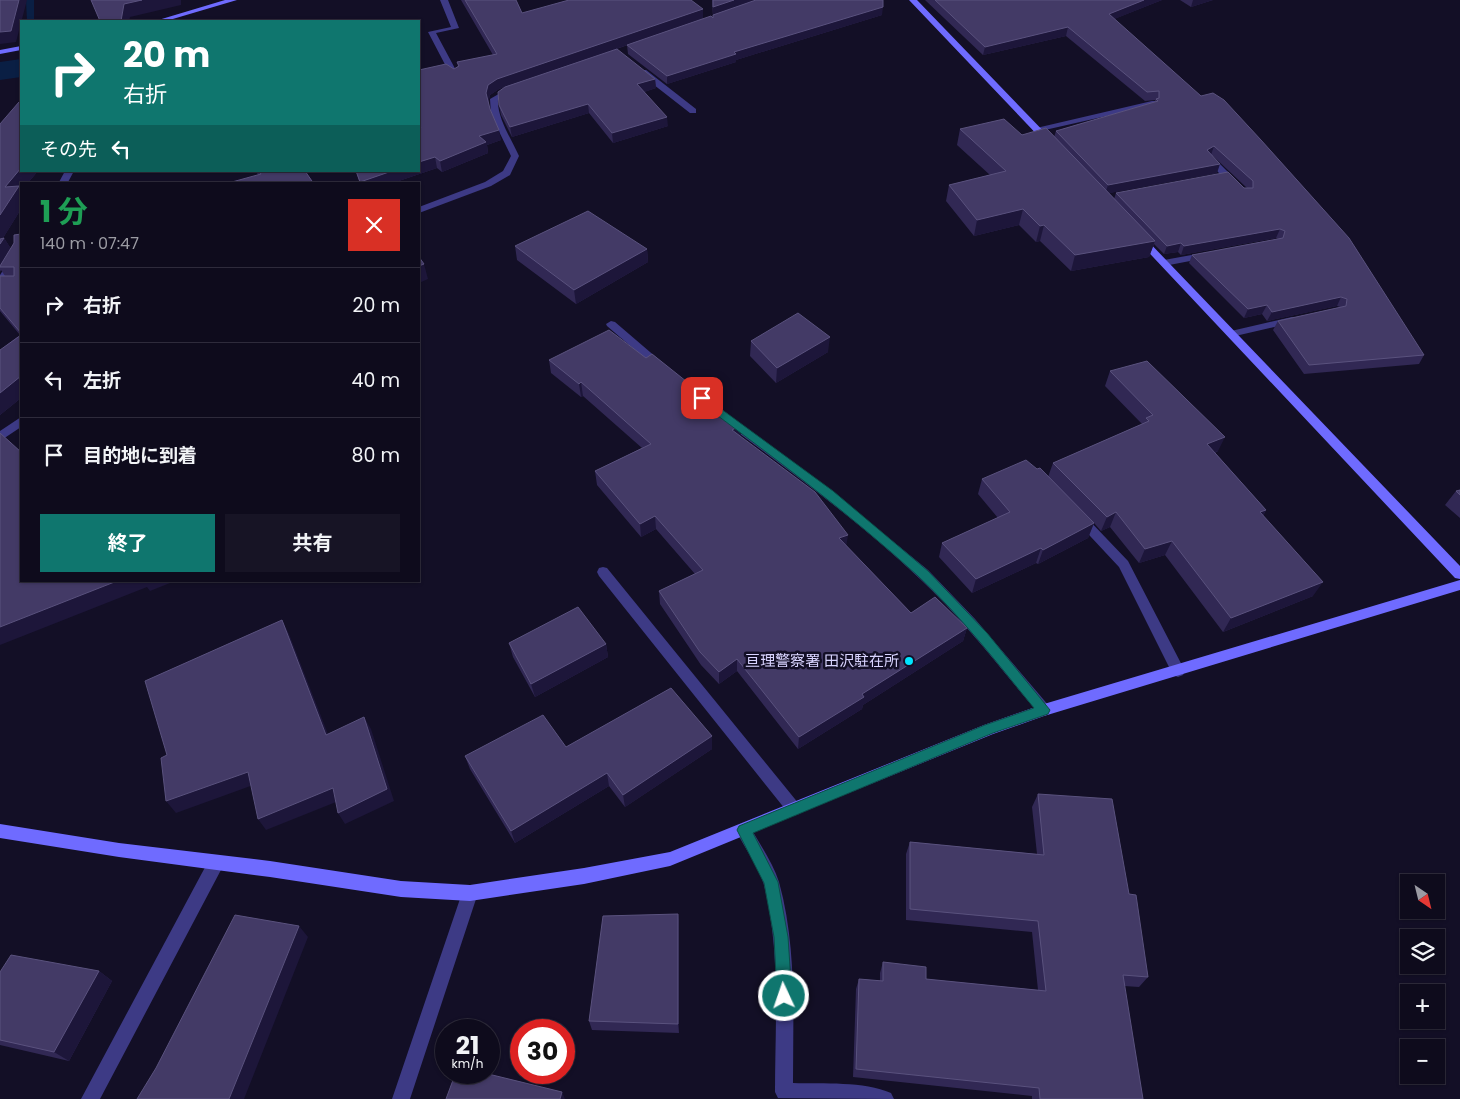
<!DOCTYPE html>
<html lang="ja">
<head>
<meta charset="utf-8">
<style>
  :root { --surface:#0e0b1c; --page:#171425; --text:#f1f3f6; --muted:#9b9ba3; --line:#2e2b3b; --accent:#0f766e }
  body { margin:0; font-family:Poppins,"Noto Sans JP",sans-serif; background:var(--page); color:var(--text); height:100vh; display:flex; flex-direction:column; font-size:19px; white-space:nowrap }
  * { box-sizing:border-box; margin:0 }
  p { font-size:16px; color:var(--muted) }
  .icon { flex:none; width:28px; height:28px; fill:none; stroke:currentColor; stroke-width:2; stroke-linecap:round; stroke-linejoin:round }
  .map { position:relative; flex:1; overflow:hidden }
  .drawer { position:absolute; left:20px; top:182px; width:400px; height:400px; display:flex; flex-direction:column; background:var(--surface); border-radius:0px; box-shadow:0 1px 4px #0004,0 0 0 1px var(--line) }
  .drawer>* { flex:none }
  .top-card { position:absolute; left:20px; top:20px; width:400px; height:152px; border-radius:0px; box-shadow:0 1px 4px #0004,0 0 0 1px var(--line); background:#0f766e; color:#fff; overflow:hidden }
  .needle { width:32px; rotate:145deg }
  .tools { position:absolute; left:1400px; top:874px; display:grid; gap:10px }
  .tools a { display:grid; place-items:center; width:45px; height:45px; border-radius:0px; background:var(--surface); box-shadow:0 1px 4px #0004,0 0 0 1px var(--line); font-size:25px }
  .speed { position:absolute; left:435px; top:1019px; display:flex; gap:10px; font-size:25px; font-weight:700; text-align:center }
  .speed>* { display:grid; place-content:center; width:65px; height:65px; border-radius:50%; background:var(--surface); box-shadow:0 1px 4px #0004,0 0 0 1px var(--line); line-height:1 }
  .speed small { font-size:12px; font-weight:400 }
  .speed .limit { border:8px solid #d22; background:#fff; color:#111 }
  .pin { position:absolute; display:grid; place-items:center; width:42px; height:42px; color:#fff; margin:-21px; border-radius:10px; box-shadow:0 2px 8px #0006 }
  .me { position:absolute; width:55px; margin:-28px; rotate:357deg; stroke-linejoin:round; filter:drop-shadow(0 0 4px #0008) }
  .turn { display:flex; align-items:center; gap:18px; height:105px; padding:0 20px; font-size:22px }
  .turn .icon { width:65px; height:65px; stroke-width:2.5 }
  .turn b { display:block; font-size:35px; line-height:42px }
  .then { display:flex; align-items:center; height:48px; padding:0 20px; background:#0003; gap:10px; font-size:19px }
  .round { display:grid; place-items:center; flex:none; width:52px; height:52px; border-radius:0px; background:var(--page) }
  .overview { display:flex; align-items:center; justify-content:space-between; height:85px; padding:0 20px }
  h1 { font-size:30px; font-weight:700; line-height:38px; color:#1e9e55 }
  .cta { display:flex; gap:10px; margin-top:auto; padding:10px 20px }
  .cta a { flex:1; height:58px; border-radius:0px; background:var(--accent); color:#fff; font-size:20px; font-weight:700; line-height:58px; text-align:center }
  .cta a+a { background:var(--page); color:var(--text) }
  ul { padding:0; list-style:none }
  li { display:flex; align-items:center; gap:15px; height:75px; padding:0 20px; border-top:1px solid var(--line) }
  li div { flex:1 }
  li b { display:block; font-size:19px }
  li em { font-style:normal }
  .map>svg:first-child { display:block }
</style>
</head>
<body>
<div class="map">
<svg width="1460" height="1099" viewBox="0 0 1460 1099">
  <rect width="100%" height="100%" fill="#130f26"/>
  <path fill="#0a1f44" d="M 21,59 L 21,77 L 0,80 L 0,62 Z"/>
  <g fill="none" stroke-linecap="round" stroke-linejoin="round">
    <path fill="#0a1f44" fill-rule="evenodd" d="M 26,0 L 34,0 L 34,21 L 27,21 Z"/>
    <path fill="#3d3a85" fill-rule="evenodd" d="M 440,0 L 448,0 L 459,28 L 436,33 L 459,76 L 455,78 L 451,76 L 428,32 L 451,27 Z
      M 640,70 L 646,70 L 696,109 L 696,113 L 690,113 L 640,74 Z
      M 509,88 L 516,90 L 498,100 C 497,118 512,140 519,156 L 510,175 L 491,186 L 419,213 L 419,207 L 485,182 L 503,171 L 511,156 L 491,115 L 490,99 Z
      M 1152,101 L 1155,101 L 1155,105 L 1036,132 L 1032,129 Z
      M 1210,156 L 1213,157 L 1239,183 L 1239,187 L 1233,187 L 1207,161 L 1207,157 Z
      M 65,171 L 74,171 L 67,184 L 58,184 Z
      M 21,246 L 21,256 L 3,285 L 0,286 L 0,275 L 18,247 Z
      M 1208,252 L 1211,253 L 1211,257 L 1164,266 L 1159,263 L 1164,260 Z
      M 1292,317 L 1296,318 L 1296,322 L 1231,337 L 1226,334 L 1231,331 Z
      M 611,321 L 615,322 L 664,364 L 665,366 L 664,368 L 656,368 L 607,326 L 606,324 Z
      M 727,414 L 831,491 L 928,570 L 975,619 L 1049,706 L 1051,710 L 1049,714 L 1044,716 L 1039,714 C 1000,668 963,619 919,578 C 858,520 789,471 723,421 L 721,418 Z
      M 21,417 L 21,427 L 0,441 L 0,431 Z
      M 1081,514 L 1085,516 L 1128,561 L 1185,671 L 1183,675 L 1178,677 L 1173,675 L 1119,567 L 1077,522 L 1075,519 L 1077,516 Z
      M 603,567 L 607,568 L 799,804 L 802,809 L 799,814 L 794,816 L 789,814 L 599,576 L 597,572 L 599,568 Z
      M 744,823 L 749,825 C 759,843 773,863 779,882 C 797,947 793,1017 793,1083 C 823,1084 864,1081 891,1093 L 894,1099 L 778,1098 L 775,1092 C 775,1024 781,952 764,885 C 759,866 744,848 736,830 L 739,825 Z
      M 216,856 L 222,858 L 224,863 L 222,868 L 100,1099 L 81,1099 L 210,858 Z
      M 470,885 L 476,888 L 478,893 L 410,1099 L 392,1099 L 462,893 L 464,888 Z"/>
    <path fill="#6f6bff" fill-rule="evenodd" d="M 225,0 L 237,0 L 166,21 L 155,21 Z
      M 909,0 L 917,0 L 1051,139 L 1051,143 L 1045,143 Z
      M 21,46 L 21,50 L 0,54 L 0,50 Z
      M 1141,236 L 1144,237 L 1460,566 L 1460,579 L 1455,578 L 1138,241 L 1136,239 Z
      M 1460,580 L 1460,590 L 1044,716 L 993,734 L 670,866 L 584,884 L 470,901 L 401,897 L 270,877 L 119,857 L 0,838 L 0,824 L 119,843 L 270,861 L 401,881 L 470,885 L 584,868 L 670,852 L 984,725 L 1044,704 Z"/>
  </g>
  <path fill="#312854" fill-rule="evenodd" d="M 461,0 L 516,0 L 522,13 L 703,9 L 703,19 L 521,82 L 655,79 L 656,88 L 644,92 L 668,126 L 613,143 L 589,113 L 512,137 L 501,115 L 499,105 L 505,87 L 499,89 L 490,95 L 488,103 L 490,109 L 501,140 L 487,145 L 488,153 L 442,172 L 437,168 L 390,184 L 360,184 L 356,171 L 419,171 L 419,70 L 454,69 L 458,66 L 457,62 L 493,55 Z
    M 712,0 L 882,15 L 736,60 L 736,62 L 667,84 L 628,54 L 627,45 L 713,18 Z
    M 925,0 L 1162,0 L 1114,19 L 1424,355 L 1419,364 L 1304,374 L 1273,330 L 1278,321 L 1340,307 L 1337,306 L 1267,321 L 1262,314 L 1244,318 L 1189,263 L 1192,255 L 1278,239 L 1276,238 L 1181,255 L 1178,252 L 1164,254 L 1154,244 L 1149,257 L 1071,271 L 1040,241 L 1036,242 L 1019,225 L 974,236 L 946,201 L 949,185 L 990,175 L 957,145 L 960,129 L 1054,137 L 1056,131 L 1155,102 L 1155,100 L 1145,101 L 1066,36 L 983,55 ZM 1213,156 L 1247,188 L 1116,193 L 1114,199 L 1109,193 L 1217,173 Z
    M 1180,0 L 1213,0 L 1191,7 Z
    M 0,124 L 21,171 L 38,171 L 27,184 L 21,184 L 21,209 L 3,238 L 4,238 L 11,249 L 21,234 L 21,398 L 0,415 L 0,350 L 20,335 L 0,311 L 0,276 L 5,276 L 1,270 L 0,272 Z
    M 256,171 L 305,171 L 258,175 Z
    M 515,246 L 647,249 L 648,262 L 576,304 L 517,260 Z
    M 751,341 L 828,352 L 776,383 L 750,356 Z
    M 549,360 L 741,437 L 911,613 L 967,628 L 963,641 L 863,705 L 862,709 L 798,749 L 737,671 L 719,684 L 701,665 L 660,604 L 659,591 L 695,574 L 656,529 L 641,537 L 597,485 L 595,471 L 642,448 L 583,396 L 581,397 L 551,373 Z
    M 1110,371 L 1218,451 L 1215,453 L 1266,510 L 1263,516 L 1313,596 L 1223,632 L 1165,555 L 1139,563 L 1110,527 L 1101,531 L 1094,523 L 1088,538 L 1038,564 L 1036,563 L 972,593 L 939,557 L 942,543 L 998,518 L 978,494 L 982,479 L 1037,469 L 1048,477 L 1053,463 L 1142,424 L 1105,386 Z
    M 1460,490 L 1460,518 L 1445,505 L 1456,491 Z
    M 509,643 L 606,644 L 608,657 L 535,697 L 513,657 Z
    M 566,747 L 712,749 L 625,807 L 609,786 L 515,843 L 470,769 L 465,756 Z
    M 1038,794 L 1129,894 L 1148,977 L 1139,987 L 1124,986 L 1143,1099 L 1032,1099 L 1032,1096 L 853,1077 L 856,989 L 859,979 L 880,981 L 880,973 L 883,962 L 926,979 L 1038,990 L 1032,932 L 906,920 L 906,854 L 910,842 L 1037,854 L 1032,807 Z
    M 678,914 L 679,925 L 679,1033 L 592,1030 L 589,1021 Z
    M 99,971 L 112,981 L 69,1061 L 0,1045 L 0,972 Z"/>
  <path fill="#1d163a" d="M 19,0 L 27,0 L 16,42 L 0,44 L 0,32 Z
    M 142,0 L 181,0 L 181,5 L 130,17 L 129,21 L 121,21 L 124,4 Z
    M 734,0 L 757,0 L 713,15 L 713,7 Z
    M 1144,0 L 1162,0 L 1107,22 L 1109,14 Z
    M 1193,0 L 1213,0 L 1191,7 Z
    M 883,7 L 882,15 L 736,60 L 736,62 L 667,84 L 667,76 L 734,52 Z
    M 703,9 L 703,19 L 499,89 L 490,95 L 488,104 L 486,93 L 488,85 L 497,79 Z
    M 1068,27 L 1066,36 L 983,55 L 985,47 Z
    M 655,79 L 656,88 L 638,94 L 637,84 Z
    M 588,104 L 589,113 L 512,137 L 510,127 Z
    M 667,117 L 668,126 L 613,143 L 612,133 Z
    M 499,130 L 501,140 L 487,145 L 488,153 L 442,172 L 440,161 L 479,136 Z
    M 1214,146 L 1211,155 L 1207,150 Z
    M 435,157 L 437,168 L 390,184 L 361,184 L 360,182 L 392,171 L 419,171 L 419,162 Z
    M 1220,164 L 1217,173 L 1105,194 L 1108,185 Z
    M 21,168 L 21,171 L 38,171 L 27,184 L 21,184 L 21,209 L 0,243 L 0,215 L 5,187 Z
    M 1023,209 L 1019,225 L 974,236 L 977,220 Z
    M 1044,225 L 1040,241 L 1036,242 L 1040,226 Z
    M 1280,229 L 1276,238 L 1181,255 L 1184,246 Z
    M 4,238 L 13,252 L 0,267 L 0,244 Z
    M 1155,241 L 1149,257 L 1071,271 L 1075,255 Z
    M 1181,243 L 1178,252 L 1164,254 L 1167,246 Z
    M 647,249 L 648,262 L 576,304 L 574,290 Z
    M 424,264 L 428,279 L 419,283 L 419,266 Z
    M 1341,297 L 1337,306 L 1267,321 L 1272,312 Z
    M 1267,305 L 1262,314 L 1244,318 L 1248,309 Z
    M 830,337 L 828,352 L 776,383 L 777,368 Z
    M 21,376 L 21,398 L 0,415 L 0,393 Z
    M 581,382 L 583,396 L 581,397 L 579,384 Z
    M 741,425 L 741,438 L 732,430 Z
    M 1225,437 L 1218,451 L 1200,458 L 1207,444 Z
    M 1266,510 L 1258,525 L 1260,512 Z
    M 1116,512 L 1110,527 L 1101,531 L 1107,517 Z
    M 655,516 L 656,529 L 641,537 L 640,524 Z
    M 1094,523 L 1088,538 L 1038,564 L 1043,550 Z
    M 848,535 L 846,548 L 839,538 Z
    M 1172,541 L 1165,555 L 1139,563 L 1145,549 Z
    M 1041,548 L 1036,563 L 972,593 L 976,579 Z
    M 117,581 L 175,581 L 150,591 L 147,587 L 0,645 L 0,627 Z
    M 1323,582 L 1313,596 L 1223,632 L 1231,618 Z
    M 282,620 L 289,634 L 333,747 L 326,735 Z
    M 967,628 L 963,641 L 863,705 L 862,709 L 798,749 L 799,737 L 862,694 Z
    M 606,644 L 608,657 L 535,697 L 531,684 Z
    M 737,659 L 737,671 L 719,684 L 719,672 Z
    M 364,717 L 371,729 L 394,801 L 345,824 L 338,813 Z
    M 712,736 L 712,749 L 625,807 L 623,795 Z
    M 248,772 L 256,784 L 176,813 L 166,801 Z
    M 607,773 L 609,786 L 515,843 L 511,831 Z
    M 333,788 L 341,800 L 266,830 L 258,819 Z
    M 678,914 L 679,925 L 679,1033 L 678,1024 Z
    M 299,926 L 308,937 L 244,1099 L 229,1099 Z
    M 99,971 L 112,981 L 69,1061 L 54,1052 Z
    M 562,1092 L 565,1099 L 560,1099 Z"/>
  <path fill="#433a66" stroke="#5a527e" d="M 0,0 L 19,0 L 11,31 L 0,32 Z
    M 91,0 L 142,0 L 124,4 L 121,21 L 100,21 Z
    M 465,0 L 516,0 L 522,13 L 569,0 L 691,0 L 703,9 L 497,79 L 488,85 L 486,93 L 490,109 L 499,130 L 479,136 L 486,142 L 440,161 L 435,157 L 419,162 L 419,129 L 421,128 L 419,125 L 419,70 L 446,64 L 454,69 L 459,66 L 457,62 L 497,54 Z
    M 713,0 L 734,0 L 713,7 Z
    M 756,0 L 883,0 L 883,7 L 734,52 L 736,54 L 667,76 L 627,45 L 711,16 L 713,18 L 713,15 Z
    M 935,0 L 1144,0 L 1109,14 L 1201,96 L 1213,93 L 1224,100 L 1261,140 L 1349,238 L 1424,355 L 1309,365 L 1278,321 L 1346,306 L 1347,299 L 1341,297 L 1272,312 L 1267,305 L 1248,309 L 1192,255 L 1283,238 L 1285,231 L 1280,229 L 1184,246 L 1181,243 L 1167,246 L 1116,193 L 1228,172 L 1244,188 L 1253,188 L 1253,181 L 1214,146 L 1207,150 L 1220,164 L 1108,185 L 1056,131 L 1158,101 L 1156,99 L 1159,98 L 1159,91 L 1147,92 L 1068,27 L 985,47 Z
    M 617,49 L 655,79 L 637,84 L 667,117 L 612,133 L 588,104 L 510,127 L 499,105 L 498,92 L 505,87 Z
    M 19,102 L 21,102 L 21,168 L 5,187 L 19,186 L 0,215 L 0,124 Z
    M 1004,119 L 1022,135 L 1046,128 L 1155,241 L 1075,255 L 1044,225 L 1040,226 L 1023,209 L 977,220 L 949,185 L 1006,171 L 960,129 Z
    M 259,171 L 305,171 L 314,184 L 233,184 L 232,182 L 261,174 Z
    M 356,171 L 392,171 L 360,182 Z
    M 588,211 L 647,249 L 574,290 L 515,246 Z
    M 21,234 L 21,333 L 0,308 L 0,276 L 14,276 L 14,267 L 0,267 L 0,266 L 14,243 L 14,235 Z
    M 4,238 L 0,244 L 0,239 Z
    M 419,257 L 424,264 L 419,266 Z
    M 798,313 L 830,337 L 777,368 L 751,341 Z
    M 609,330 L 646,358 L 652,354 L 741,425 L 732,430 L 815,492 L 848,535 L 839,538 L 911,613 L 935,597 L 967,628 L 862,694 L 864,697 L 799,737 L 737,659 L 719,672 L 700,652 L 659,591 L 703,570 L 655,516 L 640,524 L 595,471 L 651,444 L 581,382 L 579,384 L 549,360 Z
    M 21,335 L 21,376 L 0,393 L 0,350 Z
    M 1147,361 L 1225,437 L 1207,444 L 1266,510 L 1260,512 L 1323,582 L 1231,618 L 1172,541 L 1145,549 L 1116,512 L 1107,517 L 1053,463 L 1149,421 L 1146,418 L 1153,415 L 1110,371 Z
    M 0,433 L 21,452 L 21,581 L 117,581 L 0,627 Z
    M 1026,460 L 1037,469 L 1040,468 L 1094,523 L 1043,550 L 1041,548 L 976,579 L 942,543 L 1010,512 L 982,479 Z
    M 1460,490 L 1460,495 L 1456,491 Z
    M 578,607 L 606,644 L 531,684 L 509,643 Z
    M 282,620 L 326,735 L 364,717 L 387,789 L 338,813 L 333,788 L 258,819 L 248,772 L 166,801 L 161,758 L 167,755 L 145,681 Z
    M 671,688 L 712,736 L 623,795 L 607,773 L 511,831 L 465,756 L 543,715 L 566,747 Z
    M 1038,794 L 1112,799 L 1129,894 L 1136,895 L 1148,977 L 1123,975 L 1143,1099 L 1040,1099 L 1039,1088 L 856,1069 L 859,979 L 883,981 L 883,962 L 926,967 L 926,979 L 1046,991 L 1038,921 L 910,909 L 910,842 L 1044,855 Z
    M 678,914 L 678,1024 L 589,1021 L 603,916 Z
    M 235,915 L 299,926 L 229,1099 L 137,1099 L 156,1068 Z
    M 11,955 L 99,971 L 54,1052 L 0,1040 L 0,972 Z
    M 456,1072 L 480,1072 L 562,1092 L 560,1099 L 446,1099 Z"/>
  <path fill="#0f766e" stroke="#0a4d48" d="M 702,395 L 833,491 L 928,571 L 987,633 L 1050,710 L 1048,714 L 993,733 L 753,833 L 778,882 L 788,937 L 792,996 L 790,1002 L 784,1004 L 779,1002 L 777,996 L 774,937 L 764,883 L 737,830 L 739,826 L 985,725 L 1034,708 C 997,663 961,616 918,576 C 849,513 773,457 698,401 L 698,396 Z"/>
  <circle fill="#00e5ff" stroke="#130f26" stroke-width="2" cx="909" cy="661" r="5"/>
  <g text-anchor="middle" stroke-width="5" stroke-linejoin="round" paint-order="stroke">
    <g font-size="15" fill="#d9d4ff" stroke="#130f26" text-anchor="end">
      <text x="899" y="666">亘理警察署 田沢駐在所</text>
    </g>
  </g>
</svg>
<div class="tools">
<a><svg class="needle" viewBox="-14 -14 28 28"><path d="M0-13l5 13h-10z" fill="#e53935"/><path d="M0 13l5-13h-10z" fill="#9b9ba3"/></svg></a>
<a><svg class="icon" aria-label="layers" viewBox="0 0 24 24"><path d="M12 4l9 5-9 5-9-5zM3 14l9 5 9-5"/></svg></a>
<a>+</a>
<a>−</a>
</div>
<div class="speed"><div>21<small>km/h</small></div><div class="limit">30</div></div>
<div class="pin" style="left:702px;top:398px;background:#d93025"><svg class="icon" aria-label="arrive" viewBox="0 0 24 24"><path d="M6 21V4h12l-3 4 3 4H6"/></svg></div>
<svg class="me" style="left:784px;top:996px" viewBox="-20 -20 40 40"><circle r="17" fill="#0f766e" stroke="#fff" stroke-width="3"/><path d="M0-11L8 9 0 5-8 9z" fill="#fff"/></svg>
<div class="top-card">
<div class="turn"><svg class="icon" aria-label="right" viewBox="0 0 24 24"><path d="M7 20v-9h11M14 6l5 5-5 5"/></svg><div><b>20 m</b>右折</div></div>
<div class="then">その先<svg class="icon" aria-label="left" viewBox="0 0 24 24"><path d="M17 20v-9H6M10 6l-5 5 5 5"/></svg></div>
</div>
<section class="drawer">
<div class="overview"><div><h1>1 分</h1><p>140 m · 07:47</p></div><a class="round" style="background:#d93025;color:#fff"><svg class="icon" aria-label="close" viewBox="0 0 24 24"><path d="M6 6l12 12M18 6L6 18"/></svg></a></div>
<ul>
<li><svg class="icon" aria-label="right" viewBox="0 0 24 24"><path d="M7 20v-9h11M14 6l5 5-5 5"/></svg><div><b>右折</b></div><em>20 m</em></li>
<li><svg class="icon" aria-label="left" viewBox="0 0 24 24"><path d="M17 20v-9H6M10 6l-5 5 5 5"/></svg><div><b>左折</b></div><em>40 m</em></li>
<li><svg class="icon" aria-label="arrive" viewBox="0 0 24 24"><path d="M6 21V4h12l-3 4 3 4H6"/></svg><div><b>目的地に到着</b></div><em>80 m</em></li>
</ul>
<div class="cta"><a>終了</a><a>共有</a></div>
</section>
</div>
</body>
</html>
